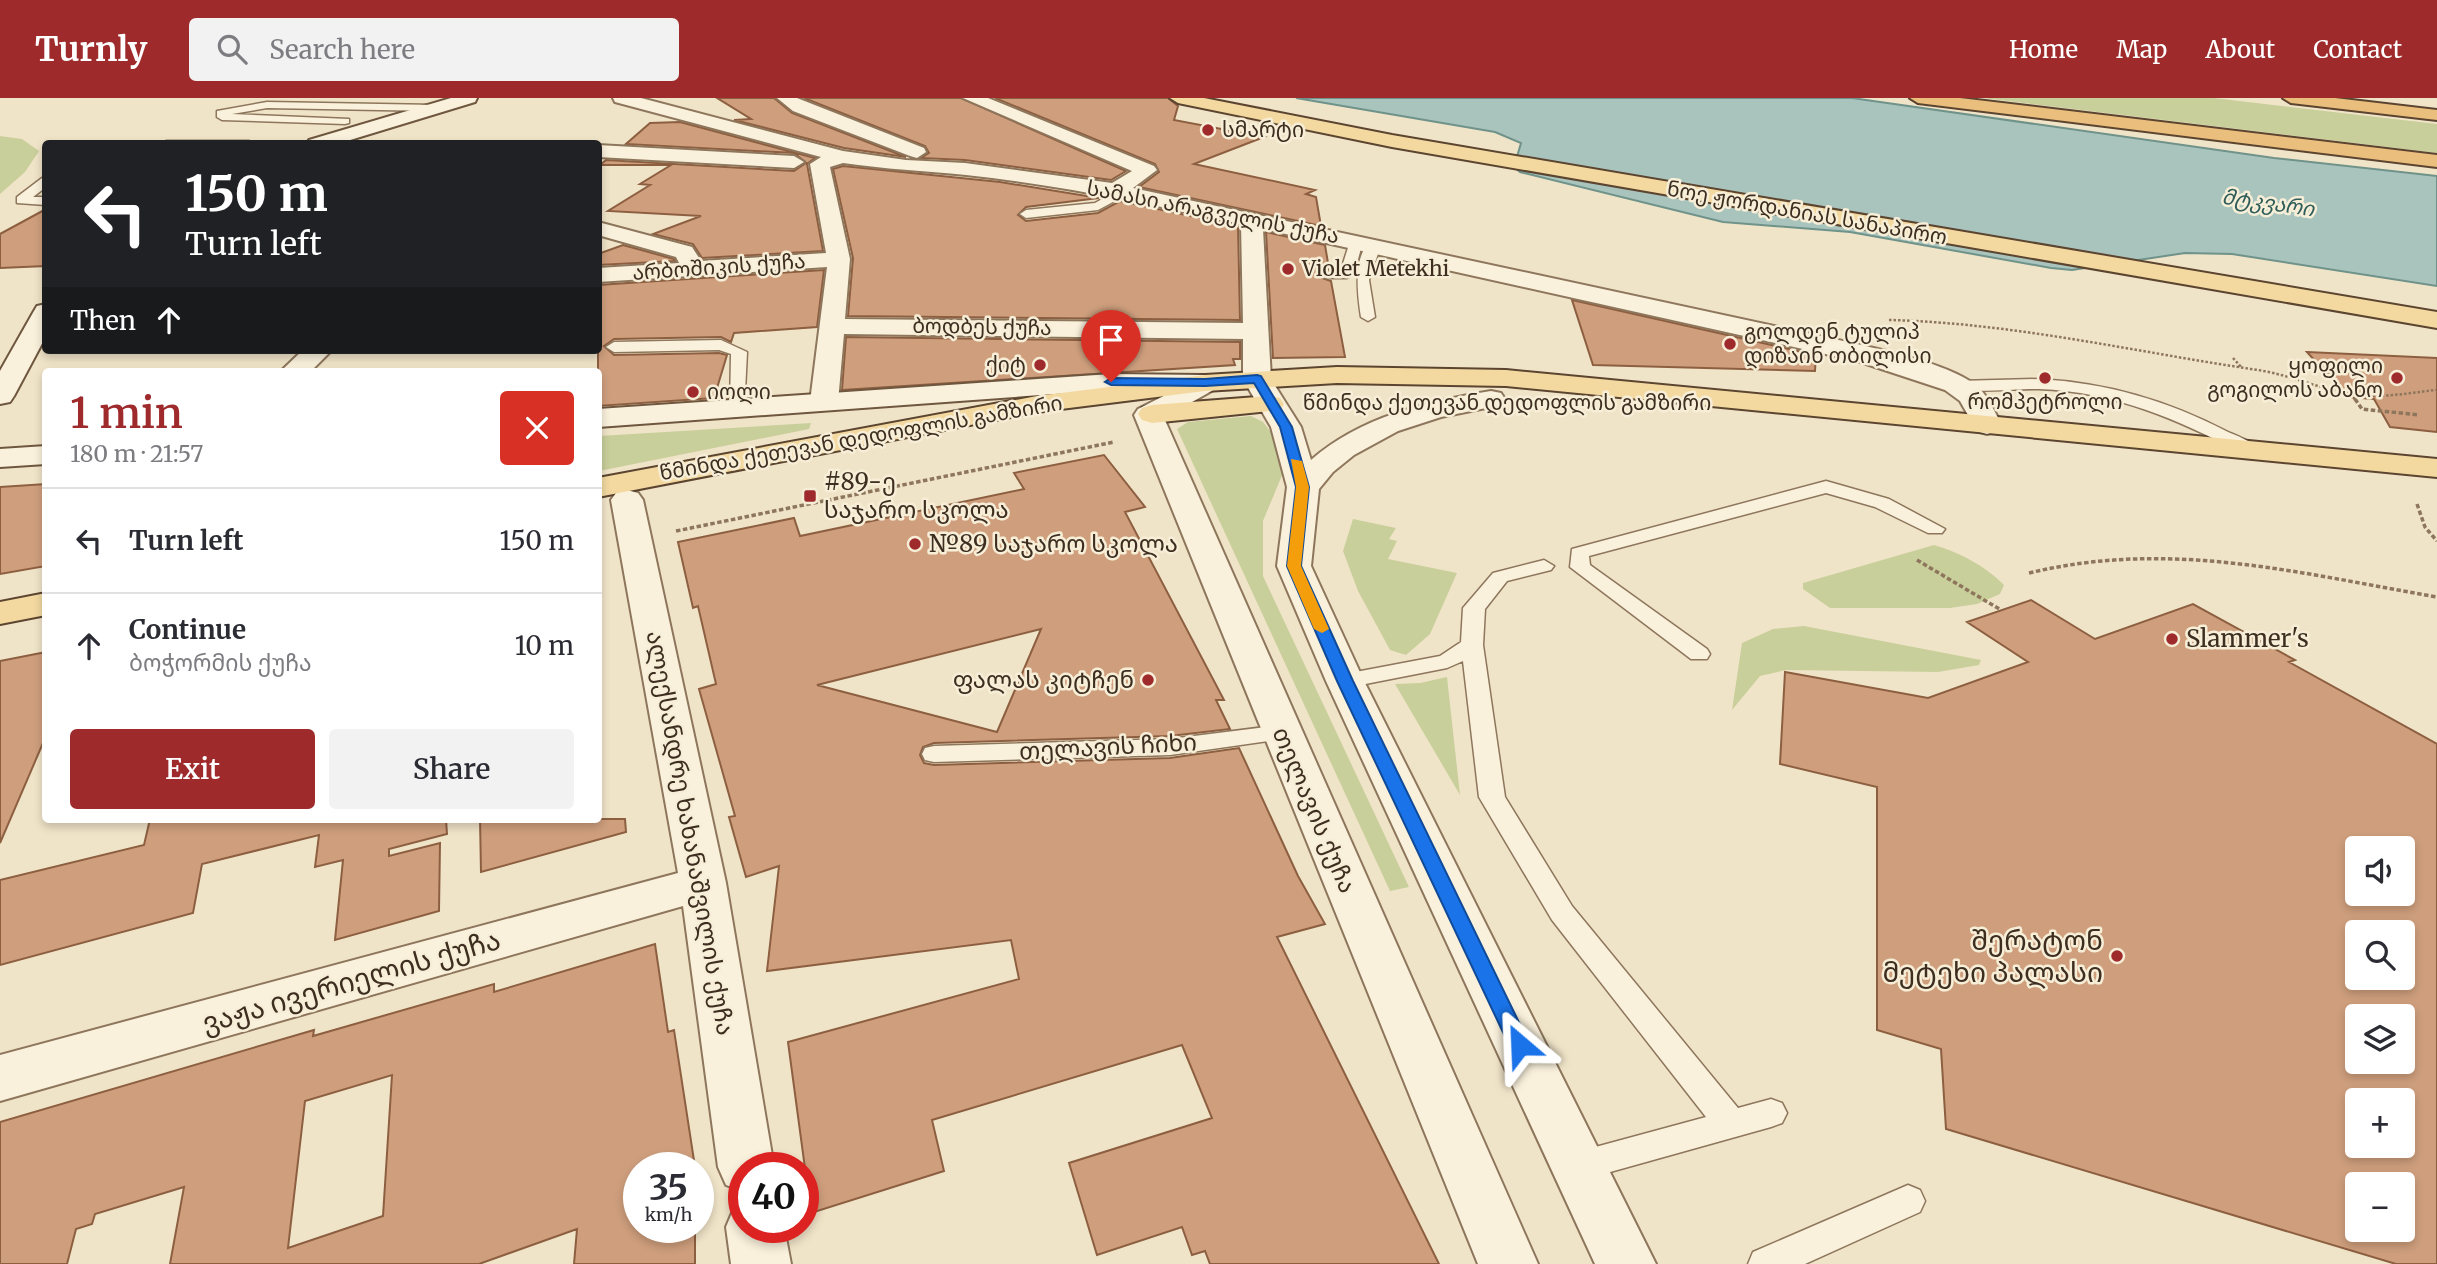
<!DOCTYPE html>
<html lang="en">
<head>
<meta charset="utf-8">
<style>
  :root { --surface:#fff; --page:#f2f2f3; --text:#2b2b33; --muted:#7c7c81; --line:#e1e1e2; --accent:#9e2a2b }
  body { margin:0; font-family:Merriweather,"Noto Sans Georgian",serif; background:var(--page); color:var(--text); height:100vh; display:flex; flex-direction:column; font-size:26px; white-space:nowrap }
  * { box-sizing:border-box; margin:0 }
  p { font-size:23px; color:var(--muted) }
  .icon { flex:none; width:38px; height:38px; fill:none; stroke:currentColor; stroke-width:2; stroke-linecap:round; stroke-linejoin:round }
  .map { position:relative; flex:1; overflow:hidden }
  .panel { position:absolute; left:42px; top:270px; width:560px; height:455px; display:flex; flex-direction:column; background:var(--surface); border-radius:7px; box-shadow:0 4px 10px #0003 }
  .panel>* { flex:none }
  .banner { position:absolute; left:42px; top:42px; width:560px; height:214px; border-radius:7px; box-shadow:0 4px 10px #0003; background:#202124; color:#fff; overflow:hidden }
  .controls { position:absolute; left:2345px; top:738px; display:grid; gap:14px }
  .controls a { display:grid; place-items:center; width:70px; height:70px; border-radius:7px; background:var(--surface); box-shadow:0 4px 10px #0003; font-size:35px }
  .speed { position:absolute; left:623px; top:1054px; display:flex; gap:14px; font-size:35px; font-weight:700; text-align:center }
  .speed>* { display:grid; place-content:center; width:91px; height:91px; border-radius:50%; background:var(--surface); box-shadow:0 4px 10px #0003; line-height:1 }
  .speed small { font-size:18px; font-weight:400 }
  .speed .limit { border:10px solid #d22; background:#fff; color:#111 }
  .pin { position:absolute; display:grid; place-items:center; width:60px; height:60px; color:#fff; margin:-72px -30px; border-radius:50% 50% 50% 0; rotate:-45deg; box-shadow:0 0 7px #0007 }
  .pin .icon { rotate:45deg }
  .me { position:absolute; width:77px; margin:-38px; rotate:334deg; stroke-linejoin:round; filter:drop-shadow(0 0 5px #0008) }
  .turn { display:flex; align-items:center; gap:24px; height:147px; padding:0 28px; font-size:32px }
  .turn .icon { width:91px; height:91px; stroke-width:2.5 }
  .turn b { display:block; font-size:49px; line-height:60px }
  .then { display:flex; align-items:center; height:66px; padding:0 28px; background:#0003; gap:14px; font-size:26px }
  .round { display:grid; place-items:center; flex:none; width:74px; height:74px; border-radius:7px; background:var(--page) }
  .overview { display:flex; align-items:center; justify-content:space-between; height:119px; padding:0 28px }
  h1 { font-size:42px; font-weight:600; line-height:52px; color:var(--accent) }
  .cta { display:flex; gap:14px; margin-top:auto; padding:14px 28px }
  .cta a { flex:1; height:80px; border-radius:7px; background:var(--accent); color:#fff; font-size:28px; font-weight:600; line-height:80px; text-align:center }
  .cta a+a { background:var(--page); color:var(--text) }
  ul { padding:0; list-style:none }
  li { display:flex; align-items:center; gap:21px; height:105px; padding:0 28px; border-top:2px solid var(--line) }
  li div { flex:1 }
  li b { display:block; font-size:26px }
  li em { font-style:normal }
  header { display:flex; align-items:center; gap:42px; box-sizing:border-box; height:98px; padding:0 35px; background:var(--accent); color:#fff }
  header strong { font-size:33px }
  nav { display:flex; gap:38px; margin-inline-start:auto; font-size:24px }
  .search { width:490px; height:63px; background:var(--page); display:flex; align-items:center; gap:18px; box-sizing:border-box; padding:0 24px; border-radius:7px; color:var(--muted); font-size:26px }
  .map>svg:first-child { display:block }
</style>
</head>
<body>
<header>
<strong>Turnly</strong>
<div class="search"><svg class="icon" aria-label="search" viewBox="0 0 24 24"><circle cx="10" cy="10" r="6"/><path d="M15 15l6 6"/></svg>Search here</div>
<nav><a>Home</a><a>Map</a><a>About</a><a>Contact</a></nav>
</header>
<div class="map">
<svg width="2437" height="1166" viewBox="0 0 2437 1166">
  <rect width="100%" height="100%" fill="#f0e4c8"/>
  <path fill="#c9cf9b" d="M 1983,0 L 2214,0 L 2437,26 L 2437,55 Z
    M 0,38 L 22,41 L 39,53 L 25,74 L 0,96 Z
    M 1251,318 L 1263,324 L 1278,343 L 1285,370 L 1263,423 L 1263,478 L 1409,789 L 1390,793 L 1177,331 L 1188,324 Z
    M 811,325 L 809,331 L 599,373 L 599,338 Z
    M 1353,421 L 1396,430 L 1389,441 L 1397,443 L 1388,461 L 1457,475 L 1430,536 L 1406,557 L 1390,552 L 1358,493 L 1343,453 Z
    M 1934,447 C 1959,454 1987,469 2004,487 L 2000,496 L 1977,506 L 1950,510 L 1830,510 L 1803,491 L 1803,485 Z
    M 1804,528 L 1981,562 L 1979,567 L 1938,574 L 1786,572 L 1760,578 L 1732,612 L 1742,545 L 1773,531 Z
    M 1447,579 L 1460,697 L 1395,586 L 1420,585 Z"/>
  <path fill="#a9c4bc" stroke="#6f938a" stroke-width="2" d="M 1296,0 L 1852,0 L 2274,60 L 2437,78 L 2437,188 L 2232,156 L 2185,155 L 2072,172 L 2051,170 L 1850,134 L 1723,124 L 1520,74 L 1514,69 L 1521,45 L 1495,34 Z"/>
  <path fill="#cf9f7d" stroke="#8d5f41" stroke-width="2" fill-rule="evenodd" d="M 717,0 L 774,0 L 792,15 L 906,59 L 844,50 L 734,22 L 751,21 Z
    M 804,0 L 961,0 L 1126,73 L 1111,82 L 965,62 L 921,60 L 929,55 L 925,48 Z
    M 995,0 L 1168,0 L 1178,8 L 1174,22 L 1264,39 L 1194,66 L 1315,92 L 1306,96 L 1316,99 L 1321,128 L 1139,89 L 1159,74 L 1155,66 Z
    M 680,24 L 815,60 L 807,66 L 823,153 L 702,160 L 693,146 L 653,136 L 701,118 L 608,113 L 650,87 L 640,86 L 671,67 L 600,67 L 606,62 L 794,73 L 806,65 L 794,55 L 626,46 L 650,25 Z
    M 843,68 L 1000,84 L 1099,100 L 1026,109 L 1018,117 L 1026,123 L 1098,115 L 1120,103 L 1238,128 L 1240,222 L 848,218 L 853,160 L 833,71 Z
    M 46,111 L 46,168 L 0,170 L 0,136 Z
    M 1266,134 L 1325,147 L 1329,171 L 1323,172 L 1322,180 L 1331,183 L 1345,259 L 1273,260 Z
    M 623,147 L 674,161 L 675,163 L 598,167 L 598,156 Z
    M 824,172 L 817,229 L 734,235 L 731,244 L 721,239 L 614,241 L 604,248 L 614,257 L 719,255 L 727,257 L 714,300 L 598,308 L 598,187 Z
    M 1572,202 L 1816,257 L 1815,273 L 1593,267 Z
    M 846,239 L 1240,244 L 1240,261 L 1233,261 L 1235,267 L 842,292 Z
    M 2307,254 L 2437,260 L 2437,334 L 2390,329 L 2374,301 L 2348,299 Z
    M 1104,357 L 1145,409 L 1125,414 L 1224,602 L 1216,602 L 1230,631 L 1170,638 L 934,645 L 923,649 L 920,657 L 924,665 L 934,667 L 1170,660 L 1239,650 L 1298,778 L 1325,826 L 1277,839 L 1439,1166 L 1210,1166 L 1205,1153 L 1192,1157 L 1182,1129 L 1097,1157 L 1069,1065 L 1212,1020 L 1182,947 L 932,1022 L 944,1073 L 811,1115 L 788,944 L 1019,881 L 1011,842 L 767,873 L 779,768 L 746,779 L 729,719 L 735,718 L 699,591 L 716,586 L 698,508 L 693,510 L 678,444 L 794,420 L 800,438 L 1024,391 L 1014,375 ZM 1041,531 L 997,634 L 817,587 Z
    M 46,386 L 46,468 L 0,476 L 0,389 Z
    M 2031,502 L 2095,541 L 2193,506 L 2295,562 L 2289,564 L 2437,646 L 2437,1166 L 2396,1166 L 1946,1031 L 1941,951 L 1877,932 L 1877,689 L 1780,666 L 1785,574 L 1928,600 L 2028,564 L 1967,524 ZM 2357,751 L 2403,751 L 2403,796 L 2357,796 ZM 2357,835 L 2403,835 L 2403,880 L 2357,880 ZM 2357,919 L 2403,919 L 2403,964 L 2357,964 ZM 2357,1003 L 2403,1003 L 2403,1048 L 2357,1048 ZM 2357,1087 L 2403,1087 L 2403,1132 L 2357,1132 Z
    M 46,554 L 46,638 L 0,745 L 0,563 Z
    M 150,721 L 446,721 L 447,736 L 389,751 L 389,758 L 440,745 L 439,813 L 335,842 L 343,762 L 315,769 L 319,737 L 202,766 L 193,815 L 0,867 L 0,782 L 144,747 Z
    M 480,721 L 625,721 L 626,734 L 481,774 Z
    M 655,846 L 668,934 L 674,932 L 695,1069 L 639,1069 L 639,1129 L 695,1129 L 695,1166 L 574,1166 L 577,1131 L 479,1166 L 170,1166 L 184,1089 L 95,1116 L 92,1126 L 76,1131 L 67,1166 L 0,1166 L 0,1024 L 314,932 L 313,938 L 494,886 L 494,894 ZM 392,977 L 383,1118 L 288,1150 L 305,1003 Z"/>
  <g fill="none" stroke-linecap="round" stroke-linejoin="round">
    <defs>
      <path id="service" d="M 267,4 L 436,7 L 441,10 L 436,13 L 267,10 L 232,16 L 349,21 L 349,25 L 345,26 L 222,22 L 217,19 L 217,13 Z
        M 166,43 L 249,43 L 254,46 L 161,46 Z
        M 42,80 L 46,80 L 46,89 L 33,99 L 46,99 L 46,107 L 17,105 L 17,99 Z
        M 1122,90 L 1128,94 L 1126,97 L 1098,112 L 1026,120 L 1020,116 L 1026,112 L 1095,105 Z
        M 1351,140 L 1363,143 L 1354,176 L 1347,180 L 1325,180 L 1325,174 L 1341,172 Z
        M 1374,143 L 1381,147 L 1369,182 L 1375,219 L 1368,223 L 1361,219 C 1358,200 1351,152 1374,143 Z
        M 721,242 L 747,254 L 744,314 L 738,315 L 730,310 L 731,256 L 719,252 L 614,254 L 606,249 L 614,244 Z
        M 2039,281 C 2107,285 2166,302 2226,333 C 2237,338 2252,343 2259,352 L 2250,357 L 2244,356 C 2177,321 2115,294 2039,291 C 2022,290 1957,297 1949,288 L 1957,283 Z
        M 1826,383 L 1889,401 L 1945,431 L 1942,435 L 1928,435 L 1875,409 L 1826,395 L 1589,458 L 1590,467 L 1707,551 L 1710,556 L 1707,561 L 1691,561 L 1570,469 L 1572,451 Z
        M 1544,462 L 1554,468 L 1551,472 L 1507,483 L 1485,511 L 1483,547 L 1505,699 L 1572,808 L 1738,1010 L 1771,1001 L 1782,1005 L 1787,1015 L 1782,1025 L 1771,1029 L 1578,1083 L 1566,1079 L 1561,1068 L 1566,1057 L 1706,1019 L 1552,822 L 1479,699 L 1463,563 L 1447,570 L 1345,590 L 1337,588 L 1334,583 L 1337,578 L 1345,576 L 1440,558 L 1461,544 L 1463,510 L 1493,475 Z
        M 1281,627 L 1289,630 L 1293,635 L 1289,640 L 1170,657 L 934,664 L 925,662 L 922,656 L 925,650 L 934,648 L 1170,641 Z
        M 1908,1087 L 1920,1092 L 1925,1103 L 1920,1114 L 1805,1166 L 1748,1166 L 1753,1154 Z"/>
      <path id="minor" d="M 613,0 L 641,0 L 843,53 L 906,62 L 965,65 L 1112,85 L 1132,73 L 963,0 L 988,0 L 1154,68 L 1157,72 L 1133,90 L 1807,235 C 1848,245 1950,262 1979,290 C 1989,300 1995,315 2002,327 L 1997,333 L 1987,336 L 1977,333 L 1960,303 L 1945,292 L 1857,263 L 1263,131 L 1271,281 L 1267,287 L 1247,287 L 1243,281 L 1243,241 L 844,236 L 838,304 L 834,310 L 824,312 L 814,310 L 810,304 L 827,169 L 598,184 L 598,170 L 679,165 L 676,159 L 598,137 L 598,124 L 692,149 L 701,163 L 826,155 L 810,66 L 821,59 L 615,4 ZM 843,65 C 884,71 925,73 966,77 C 1059,87 1150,106 1241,126 L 1243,225 L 845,221 L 850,161 L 830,69 Z
        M 777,0 L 797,0 L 924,50 L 926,54 L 917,60 L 910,58 L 793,13 Z
        M 598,47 L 794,58 L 804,64 L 794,70 L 598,59 Z
        M 303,252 L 332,252 L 311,273 L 281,273 Z
        M 627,392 L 638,395 L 643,402 L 726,785 L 774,1069 L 744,1069 L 744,1094 L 726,1087 L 718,1069 L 683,808 L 0,1003 L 0,957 L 678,775 L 611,402 L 616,395 Z
        M 744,1106 L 744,1129 L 784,1129 L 791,1166 L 731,1166 L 726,1129 L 734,1110 Z"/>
      <path id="tertiary" d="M 1257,273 L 1267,275 L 1301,329 L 1311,362 C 1362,318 1425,304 1491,293 L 1501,295 L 1505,301 L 1501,307 L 1441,319 L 1398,333 L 1354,357 L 1333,374 L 1319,391 L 1311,468 L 1364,583 L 1656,1166 L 1595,1166 L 1326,583 L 1277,468 L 1287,389 L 1271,329 L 1243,281 L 1247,275 Z
        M 1205,277 L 1215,279 L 1219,285 L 1215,291 L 1164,320 L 1538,1166 L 1478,1166 L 1134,317 L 1138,311 Z"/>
      <path id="secondary" d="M 451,0 L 477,0 L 475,4 L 337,46 L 307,46 L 309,42 Z
        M 46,206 L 46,238 L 14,298 L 10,304 L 0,306 L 0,273 L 34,213 L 37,208 Z
        M 1111,276 L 1205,277 L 1215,279 L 1219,285 L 1215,291 L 1205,293 L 1111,292 L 598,329 L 598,311 Z
        M 46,348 L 46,366 L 0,369 L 0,351 Z"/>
      <path id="primary" d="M 1170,0 L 1204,0 L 1392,37 L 2437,214 L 2437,230 L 1392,49 L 1178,5 Z
        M 1337,269 L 1506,272 L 2437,361 L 2437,379 L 1506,288 L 1337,285 L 1205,293 L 1037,314 L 598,399 L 598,380 L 1037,298 L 1205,277 Z
        M 1270,298 L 1280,300 L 1284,306 L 1280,312 L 1152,325 L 1142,322 L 1138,316 L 1142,310 L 1152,307 Z
        M 46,495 L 46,517 L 0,526 L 0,504 Z"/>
      <path id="trunk" d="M 1910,0 L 1960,0 L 2437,57 L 2437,69 L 1918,5 Z
        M 2283,0 L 2335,0 L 2437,12 L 2437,22 L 2291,5 Z"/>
    </defs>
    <use href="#service" stroke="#8d765c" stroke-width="3"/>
    <use href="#minor" stroke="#8d765c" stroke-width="4"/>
    <use href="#tertiary" stroke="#8d765c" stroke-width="4"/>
    <use href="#secondary" stroke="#6f573f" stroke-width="4"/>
    <use href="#primary" stroke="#5b4430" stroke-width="4"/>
    <use href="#trunk" stroke="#5b4430" stroke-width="4"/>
    <path stroke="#8d765c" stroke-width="2.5" stroke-dasharray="2.5 2" stroke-linecap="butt" d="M 1889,222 C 2014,225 2135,254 2258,272 C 2290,277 2320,291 2351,296 C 2379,301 2408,295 2436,292
      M 2233,260 L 2242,270
      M 2351,296 L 2356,303"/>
    <path stroke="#8d765c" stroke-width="3.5" stroke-dasharray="4.5 2.5" stroke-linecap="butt" d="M 2355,301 L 2362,311 L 2419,317
      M 2417,406 L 2425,429 L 2437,443
      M 676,433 L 1114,344
      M 1917,462 L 2001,512
      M 2029,475 C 2170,441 2298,475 2437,499"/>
    <use href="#service" fill="#faf1dc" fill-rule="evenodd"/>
    <use href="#minor" fill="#faf1dc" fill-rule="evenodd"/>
    <use href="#tertiary" fill="#faf1dc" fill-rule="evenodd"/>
    <use href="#secondary" fill="#faf1dc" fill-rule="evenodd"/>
    <use href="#primary" fill="#f3d9a0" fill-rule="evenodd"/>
    <use href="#trunk" fill="#eabe7c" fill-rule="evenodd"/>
  </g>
  <path fill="#1a73e8" stroke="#114b97" stroke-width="2" d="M 1257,277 L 1261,278 L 1292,329 L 1309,389 L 1301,468 L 1353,583 L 1530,947 L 1527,953 L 1520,955 L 1512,953 L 1509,947 L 1337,583 L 1287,468 L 1296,389 L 1280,329 L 1254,285 L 1205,288 L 1111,287 L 1105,284 L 1111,280 L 1205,281 Z"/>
  <path fill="#f59e0b" d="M 1291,361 L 1302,363 L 1309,389 L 1301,468 L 1329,531 L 1322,535 L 1314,531 L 1287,468 L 1296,389 Z"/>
  <g fill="#9e2a2b" stroke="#f7eed8" stroke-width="2.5">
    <circle cx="1208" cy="32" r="7"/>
    <circle cx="1288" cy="171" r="7"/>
    <circle cx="1730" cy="246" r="7"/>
    <circle cx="1040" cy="267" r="7"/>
    <circle cx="2045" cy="280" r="7"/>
    <circle cx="2397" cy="280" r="7"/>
    <circle cx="693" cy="294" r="7"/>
    <rect x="803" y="391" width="14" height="14" rx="3.5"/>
    <circle cx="915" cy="446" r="7"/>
    <circle cx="2172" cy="541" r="7"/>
    <circle cx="1148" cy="582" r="7"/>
    <circle cx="2117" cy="858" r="7"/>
  </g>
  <g text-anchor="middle" stroke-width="5" stroke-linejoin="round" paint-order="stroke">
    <g font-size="21" fill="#3d2e20" stroke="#f7eed8" text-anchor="start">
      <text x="1222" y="39">სმარტი</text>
      <text x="1302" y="178">Violet Metekhi</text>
      <text x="1744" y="241">გოლდენ ტულიპ<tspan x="1744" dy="24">დიზაინ თბილისი</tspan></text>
      <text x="1026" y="274" text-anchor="end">ქიტ</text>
      <text x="2383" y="275" text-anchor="end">ყოფილი<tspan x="2383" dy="24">გოგილოს აბანო</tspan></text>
      <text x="707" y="301">იოლი</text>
      <text x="2045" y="311" text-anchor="middle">რომპეტროლი</text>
    </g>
    <g font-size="21" font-style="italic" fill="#2f5d5a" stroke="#f7eed8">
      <text transform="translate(2268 105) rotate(8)" y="7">მტკვარი</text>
    </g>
    <g font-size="21" fill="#3d2e20" stroke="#f7eed8">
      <text transform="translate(1213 114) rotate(11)" y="7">სამასი არაგველის ქუჩა</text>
      <text transform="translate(1807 115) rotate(10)" y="7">ნოე ჟორდანიას სანაპირო</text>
      <text transform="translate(719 169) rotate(-4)" y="7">არბოშიკის ქუჩა</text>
      <text transform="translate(982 229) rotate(1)" y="7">ბოდბეს ქუჩა</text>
      <text x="1507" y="312">წმინდა ქეთევან დედოფლის გამზირი</text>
      <text transform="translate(861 340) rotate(-10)" y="7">წმინდა ქეთევან დედოფლის გამზირი</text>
    </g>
    <g font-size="24" fill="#3d2e20" stroke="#f7eed8" text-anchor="start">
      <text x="824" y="392">#89-ე<tspan x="824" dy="28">საჯარო სკოლა</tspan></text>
      <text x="929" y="454">№89 საჯარო სკოლა</text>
      <text x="2186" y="549">Slammer's</text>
      <text x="1134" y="590" text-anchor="end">ფალას კიტჩენ</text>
    </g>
    <g font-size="24" fill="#3d2e20" stroke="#f7eed8">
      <text transform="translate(1108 649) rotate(-3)" y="8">თელავის ჩიხი</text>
      <text transform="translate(1314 712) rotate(67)" y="8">თელავის ქუჩა</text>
      <text transform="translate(690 735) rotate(80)" y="8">ალექსანდრე ხახანაშვილის ქუჩა</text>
    </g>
    <g font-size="28" fill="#3d2e20" stroke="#f7eed8" text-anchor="end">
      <text x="2103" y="852">შერატონ<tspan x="2103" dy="32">მეტეხი პალასი</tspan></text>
    </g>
    <g font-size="28" fill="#3d2e20" stroke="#f7eed8">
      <text transform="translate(351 883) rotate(-16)" y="10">ვაჟა ივერიელის ქუჩა</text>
    </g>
  </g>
</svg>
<div class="controls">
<a><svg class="icon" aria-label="sound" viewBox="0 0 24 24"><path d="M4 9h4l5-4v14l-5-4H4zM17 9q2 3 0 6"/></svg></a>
<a><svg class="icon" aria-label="search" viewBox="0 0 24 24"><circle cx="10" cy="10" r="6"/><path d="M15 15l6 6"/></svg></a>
<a><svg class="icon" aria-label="layers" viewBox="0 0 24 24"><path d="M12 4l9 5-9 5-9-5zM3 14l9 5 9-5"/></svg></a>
<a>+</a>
<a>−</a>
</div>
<div class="speed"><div>35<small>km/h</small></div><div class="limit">40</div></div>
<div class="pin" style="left:1111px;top:284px;background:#d93025"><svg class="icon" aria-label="arrive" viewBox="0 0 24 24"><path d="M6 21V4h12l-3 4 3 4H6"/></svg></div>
<svg class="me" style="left:1520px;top:947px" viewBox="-20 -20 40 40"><path d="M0-17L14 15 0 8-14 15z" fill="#1a73e8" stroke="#fff" stroke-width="4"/></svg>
<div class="banner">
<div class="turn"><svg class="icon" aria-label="left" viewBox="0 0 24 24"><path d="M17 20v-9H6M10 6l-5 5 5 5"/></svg><div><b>150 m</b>Turn left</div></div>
<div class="then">Then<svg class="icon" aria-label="ahead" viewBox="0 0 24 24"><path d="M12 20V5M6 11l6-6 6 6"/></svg></div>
</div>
<section class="panel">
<div class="overview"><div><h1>1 min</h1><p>180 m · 21:57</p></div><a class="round" style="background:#d93025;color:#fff"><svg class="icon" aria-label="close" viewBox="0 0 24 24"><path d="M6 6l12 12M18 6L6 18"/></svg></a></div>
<ul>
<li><svg class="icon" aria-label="left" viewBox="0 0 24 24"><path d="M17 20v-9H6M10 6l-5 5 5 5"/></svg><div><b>Turn left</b></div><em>150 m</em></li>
<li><svg class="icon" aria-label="ahead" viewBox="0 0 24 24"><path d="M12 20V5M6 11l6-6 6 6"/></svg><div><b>Continue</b><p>ბოჭორმის ქუჩა</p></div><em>10 m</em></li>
</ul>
<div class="cta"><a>Exit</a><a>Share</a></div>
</section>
</div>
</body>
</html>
